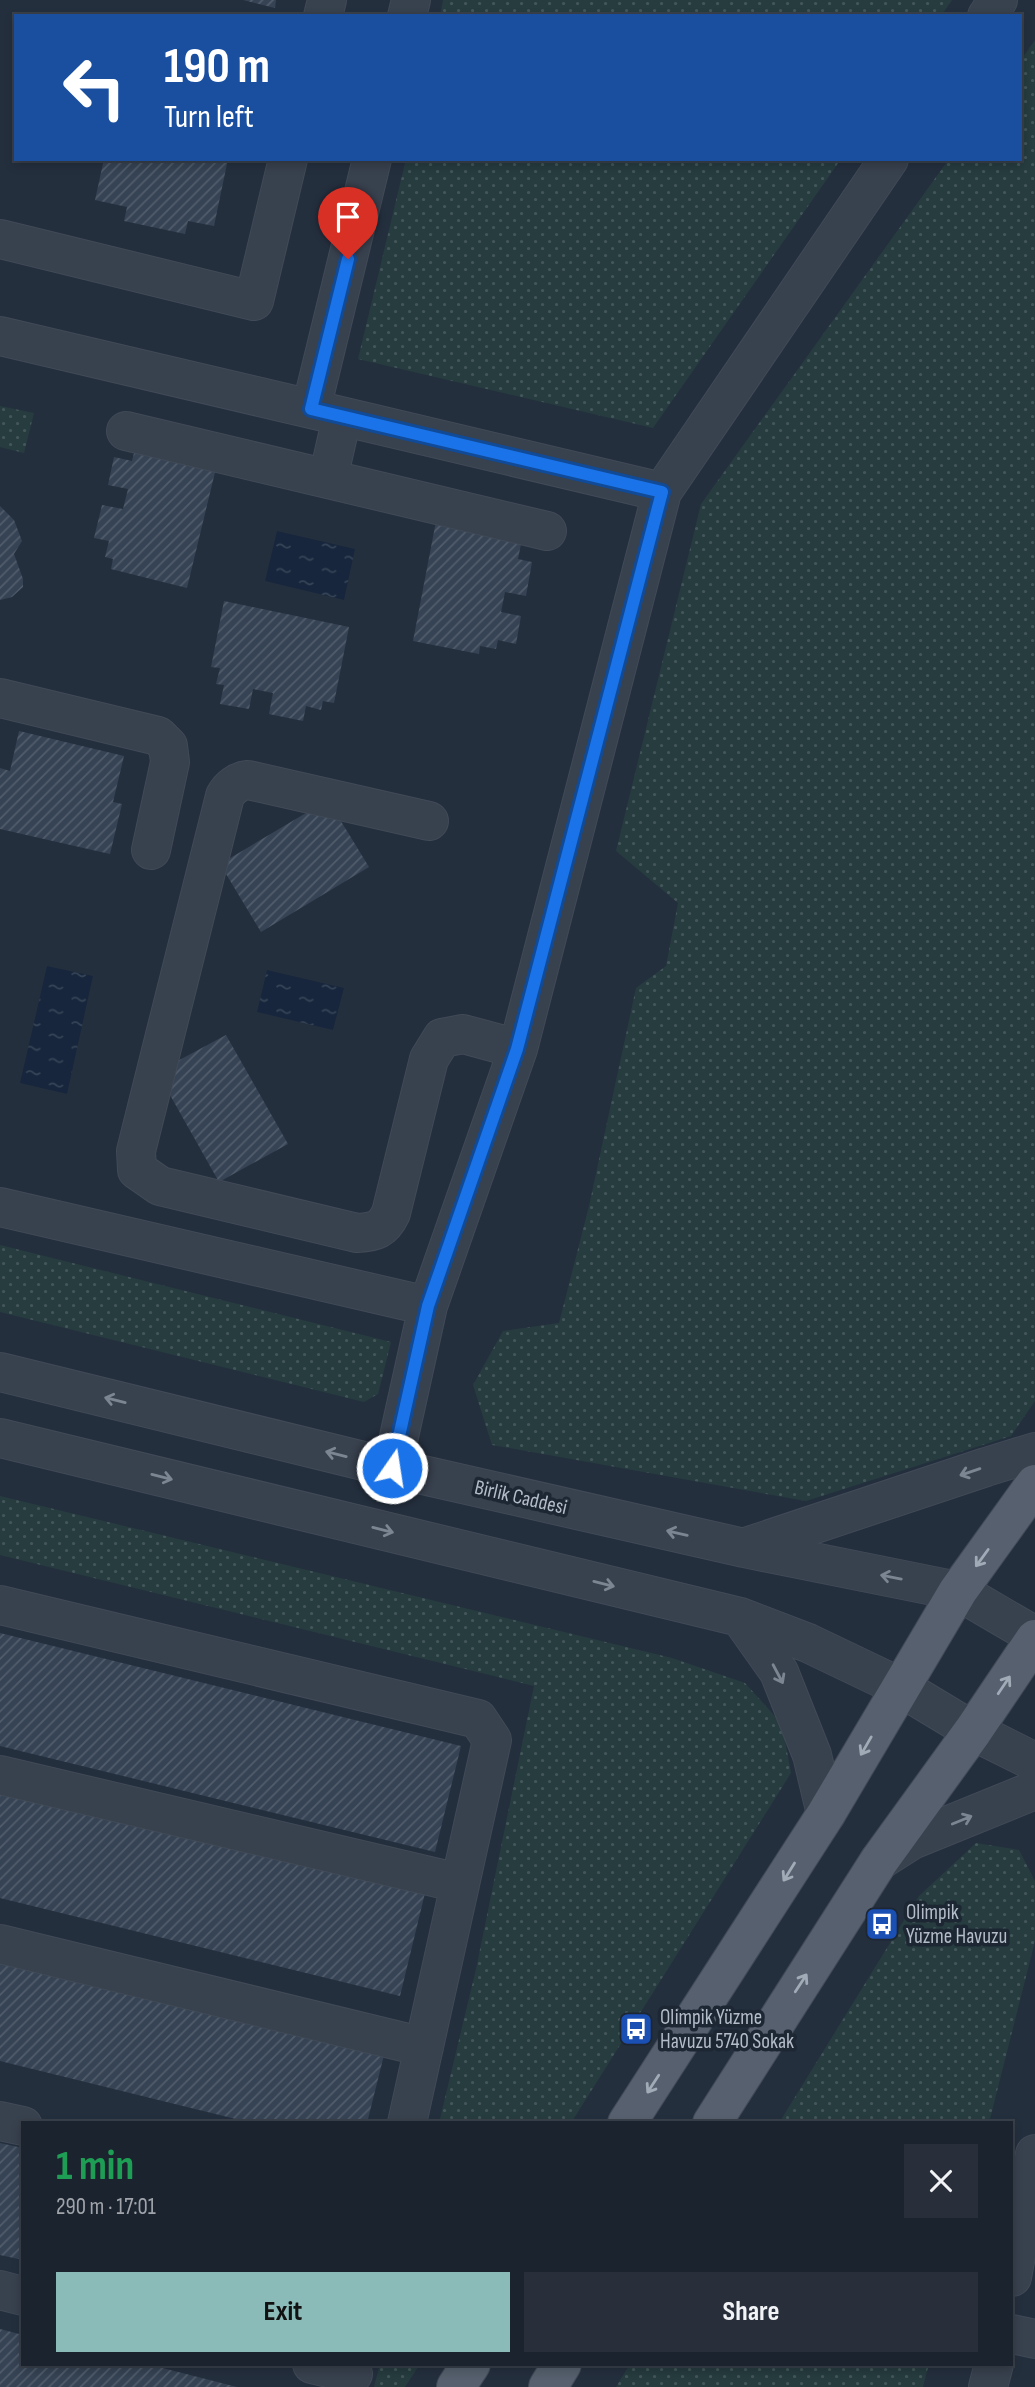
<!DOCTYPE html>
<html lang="en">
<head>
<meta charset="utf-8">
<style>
  :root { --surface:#1b232e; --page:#282f3a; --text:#f1f3f6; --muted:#a0a4aa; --line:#39404a; --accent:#8bbbb9 }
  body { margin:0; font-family:"Sofia Sans Condensed",sans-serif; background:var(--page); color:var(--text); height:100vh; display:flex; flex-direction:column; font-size:26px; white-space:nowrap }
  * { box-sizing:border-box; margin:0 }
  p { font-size:23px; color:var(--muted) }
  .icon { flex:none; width:38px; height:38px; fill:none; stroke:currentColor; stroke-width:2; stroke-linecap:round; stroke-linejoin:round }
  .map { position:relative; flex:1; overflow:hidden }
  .sheet { position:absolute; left:21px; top:2121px; width:992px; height:245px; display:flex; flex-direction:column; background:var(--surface); border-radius:0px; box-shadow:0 4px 10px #0003,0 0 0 2px var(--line) }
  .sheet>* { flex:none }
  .hud { position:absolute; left:14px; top:14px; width:1008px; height:147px; border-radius:0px; box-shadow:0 4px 10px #0003,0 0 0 2px var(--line); background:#1a4fa0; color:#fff; overflow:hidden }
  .pin { position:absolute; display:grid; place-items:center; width:60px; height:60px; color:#fff; margin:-72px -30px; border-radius:50% 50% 50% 0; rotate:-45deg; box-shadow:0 0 7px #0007 }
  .pin .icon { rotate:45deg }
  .me { position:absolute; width:77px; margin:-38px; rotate:13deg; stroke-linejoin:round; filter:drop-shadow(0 0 5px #0008) }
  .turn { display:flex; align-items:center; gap:24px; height:147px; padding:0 35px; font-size:32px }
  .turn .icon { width:91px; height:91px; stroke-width:2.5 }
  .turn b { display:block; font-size:49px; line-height:60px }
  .round { display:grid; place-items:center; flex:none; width:74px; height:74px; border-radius:0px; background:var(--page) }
  .headline { display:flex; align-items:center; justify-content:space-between; height:119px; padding:0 35px }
  h1 { font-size:42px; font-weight:700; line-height:52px; color:#1e9e55 }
  .action { display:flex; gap:14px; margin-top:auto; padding:14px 35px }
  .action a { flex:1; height:80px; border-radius:0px; background:var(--accent); color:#111; font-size:28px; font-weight:700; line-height:80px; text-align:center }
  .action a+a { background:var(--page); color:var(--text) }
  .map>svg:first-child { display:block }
</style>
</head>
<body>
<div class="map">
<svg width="1035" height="2387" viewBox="0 0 1035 2387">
  <defs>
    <pattern id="grass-dots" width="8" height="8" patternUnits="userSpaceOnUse" patternTransform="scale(1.75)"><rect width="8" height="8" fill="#263c3f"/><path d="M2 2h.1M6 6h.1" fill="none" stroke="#435659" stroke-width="1.8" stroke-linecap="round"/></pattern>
    <pattern id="water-ripples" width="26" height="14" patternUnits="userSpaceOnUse" patternTransform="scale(1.75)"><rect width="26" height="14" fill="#17263c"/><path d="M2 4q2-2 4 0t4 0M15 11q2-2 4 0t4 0" fill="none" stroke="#364457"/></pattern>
    <pattern id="building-hatch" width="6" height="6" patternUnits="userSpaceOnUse" patternTransform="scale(1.75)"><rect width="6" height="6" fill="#364354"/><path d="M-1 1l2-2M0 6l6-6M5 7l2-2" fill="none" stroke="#515c6b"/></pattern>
  </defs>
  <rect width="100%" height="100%" fill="#242f3e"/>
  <path fill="url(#grass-dots)" d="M 443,0 L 952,0 L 941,16 L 440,16 Z
    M 1035,40 L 1035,1401 L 1011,1436 L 806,1501 L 492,1445 L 473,1385 L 503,1331 L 559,1323 L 589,1206 L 636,988 L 666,966 L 678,903 L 616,851 L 701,504 L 949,159 L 1020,159 L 1020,61 Z
    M 406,159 L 841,159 L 653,428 L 358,359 Z
    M 0,406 L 34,413 L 24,453 L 0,447 Z
    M 0,1245 L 391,1342 L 378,1394 L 364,1402 L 0,1312 Z
    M 0,1496 L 672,1658 L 745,1683 L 782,1724 L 791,1773 L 571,2123 L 439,2123 L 476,1969 L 534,1686 L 0,1555 Z
    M 976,1843 L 1019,1850 L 1035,1881 L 1035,1941 L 989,2123 L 779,2123 L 919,1896 Z
    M 380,2364 L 420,2364 L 405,2387 L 374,2387 Z
    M 630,2364 L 929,2364 L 923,2387 L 616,2387 Z"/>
  <path fill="url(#water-ripples)" d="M 277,531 L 355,549 L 344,600 L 265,581 Z
    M 47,966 L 93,976 L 67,1094 L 20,1083 Z
    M 267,970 L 344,988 L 333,1030 L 257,1012 Z"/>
  <path fill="url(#building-hatch)" d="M 243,0 L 276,0 L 275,8 Z
    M 104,159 L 228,159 L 214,226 L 188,221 L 185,234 L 124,221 L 127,207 L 95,200 Z
    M 151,448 L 217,464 L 187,588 L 111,569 L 113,559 L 105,557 L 109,541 L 94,538 L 102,505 L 123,509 L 128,489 L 108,485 L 114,457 L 132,461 L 134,453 L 150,457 Z
    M 0,506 L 14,520 L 22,541 L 14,554 L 23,579 L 23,587 L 12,597 L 0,600 Z
    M 437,516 L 521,544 L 518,559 L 532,562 L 526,596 L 505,592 L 501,612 L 521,616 L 516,644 L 498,640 L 496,649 L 480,646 L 479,654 L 413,641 Z
    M 224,601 L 349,627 L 334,703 L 323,701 L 321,710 L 306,706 L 303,721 L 269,714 L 273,693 L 253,689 L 249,709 L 220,704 L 224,685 L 216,684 L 220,668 L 211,667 Z
    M 19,731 L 124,756 L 113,802 L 122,804 L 110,854 L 0,829 L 0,768 L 10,771 Z
    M 328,800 L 369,867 L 261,932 L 220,864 Z
    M 226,1035 L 288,1144 L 219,1182 L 157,1072 Z
    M 0,1633 L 461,1746 L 435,1852 L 0,1746 Z
    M 0,1786 L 426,1889 L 400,1996 L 0,1898 Z
    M 0,1949 L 387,2043 L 367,2123 L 252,2123 L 0,2061 Z
    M 0,2143 L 23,2148 L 23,2260 L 0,2255 Z
    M 0,2329 L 23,2335 L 23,2364 L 147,2364 L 237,2387 L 0,2387 Z"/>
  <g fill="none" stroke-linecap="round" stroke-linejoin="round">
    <defs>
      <path id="minor" d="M 323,16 L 327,0
        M 407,16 L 411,0
        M 987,16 L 998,0
        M 0,239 L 254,301 L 288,159
        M 0,336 L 311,409 L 372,159
        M 311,409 L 662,492 L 518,1049 L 428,1306 L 392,1468
        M 126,431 L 328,479 L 342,417
        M 328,479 L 547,531
        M 662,492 L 889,159
        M 0,698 L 158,736 L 168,746 L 170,762 L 151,850
        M 429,821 L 248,780 C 238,781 230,787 225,796 L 136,1151 L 137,1170 L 160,1186 L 357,1233 C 375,1232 383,1230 391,1213 L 429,1059 L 442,1038 L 463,1034 L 518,1049
        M 0,1207 L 428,1306
        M 0,1372 L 392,1468 L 744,1548 L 958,1591 L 1035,1636
        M 0,1438 L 740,1617 L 808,1643 L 900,1687 L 973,1731 L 1035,1762
        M 746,1547 L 986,1467 L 1035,1452
        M 0,1605 L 478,1719 L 492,1740 L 407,2123
        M 740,1617 L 779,1672 L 812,1755 L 826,1814
        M 0,1775 L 459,1883
        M 879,1861 L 912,1840 L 1035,1790
        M 0,1944 L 424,2047
        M 0,2121 L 23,2126
        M 1012,2277 L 1035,2154
        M 0,2290 L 23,2296
        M 1012,2334 L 1035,2339
        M 312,2364 L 353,2374
        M 988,2387 L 994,2364"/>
      <path id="major" d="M 627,2123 L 826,1814 L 958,1591 L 1035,1484
        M 712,2123 L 879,1861 L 973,1731 L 1035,1639
        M 456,2387 L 471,2364
        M 548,2387 L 562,2364"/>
    </defs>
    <use href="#minor" stroke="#414a57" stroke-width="40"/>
    <use href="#major" stroke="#414a57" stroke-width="40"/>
    <use href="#minor" stroke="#38414e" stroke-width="38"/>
    <use href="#major" stroke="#56606e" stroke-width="38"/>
  </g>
  <defs><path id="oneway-shaft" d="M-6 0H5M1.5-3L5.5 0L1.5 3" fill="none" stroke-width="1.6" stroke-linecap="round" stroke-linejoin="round" transform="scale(1.75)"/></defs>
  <g stroke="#7c8592">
    <use href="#oneway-shaft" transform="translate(115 1400) rotate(-166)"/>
    <use href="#oneway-shaft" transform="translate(336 1454) rotate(-166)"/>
    <use href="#oneway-shaft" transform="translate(970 1472) rotate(161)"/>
    <use href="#oneway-shaft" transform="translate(162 1477) rotate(14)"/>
    <use href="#oneway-shaft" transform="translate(383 1530) rotate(14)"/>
    <use href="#oneway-shaft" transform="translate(677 1533) rotate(-167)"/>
    <use href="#oneway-shaft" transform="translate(891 1577) rotate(-169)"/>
    <use href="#oneway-shaft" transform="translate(604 1584) rotate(14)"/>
    <use href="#oneway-shaft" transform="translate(778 1674) rotate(62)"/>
    <use href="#oneway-shaft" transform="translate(962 1820) rotate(-22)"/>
  </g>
  <g stroke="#a1aab7">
    <use href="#oneway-shaft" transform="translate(982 1558) rotate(126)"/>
    <use href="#oneway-shaft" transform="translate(1004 1685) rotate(-56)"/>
    <use href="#oneway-shaft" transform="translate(866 1746) rotate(120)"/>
    <use href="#oneway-shaft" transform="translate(789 1872) rotate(122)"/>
    <use href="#oneway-shaft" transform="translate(801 1983) rotate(-57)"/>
    <use href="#oneway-shaft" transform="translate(653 2084) rotate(123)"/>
  </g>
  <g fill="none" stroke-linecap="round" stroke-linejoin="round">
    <defs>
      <path id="route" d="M 348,259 L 311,409 L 662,492 L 517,1049 L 428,1306 L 392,1468"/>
    </defs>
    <use href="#route" stroke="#114b97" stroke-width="18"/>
    <use href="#route" stroke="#1a73e8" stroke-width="12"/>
  </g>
  <defs>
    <symbol id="bus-square" viewBox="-11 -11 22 22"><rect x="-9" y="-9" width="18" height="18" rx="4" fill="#1a4fb4" stroke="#1d2633"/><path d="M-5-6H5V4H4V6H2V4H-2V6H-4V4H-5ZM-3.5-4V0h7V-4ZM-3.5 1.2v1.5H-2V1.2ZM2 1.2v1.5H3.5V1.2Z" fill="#fff"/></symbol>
  </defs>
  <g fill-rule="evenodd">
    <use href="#bus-square" x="863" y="1905" width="38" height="38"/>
    <use href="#bus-square" x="617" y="2010" width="38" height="38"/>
  </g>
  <g text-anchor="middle" stroke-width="7" stroke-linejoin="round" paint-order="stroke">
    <g font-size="21" fill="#b4bcc9" stroke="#1d2633">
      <text transform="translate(521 1497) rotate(13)" y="7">Birlik Caddesi</text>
    </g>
    <g font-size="21" fill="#b4bcc9" stroke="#1d2633" text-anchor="start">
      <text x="906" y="1919">Olimpik<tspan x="906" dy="24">Yüzme Havuzu</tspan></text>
      <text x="660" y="2024">Olimpik Yüzme<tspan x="660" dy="24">Havuzu 5740 Sokak</tspan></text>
    </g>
  </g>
</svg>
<div class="pin" style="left:348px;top:259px;background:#d93025"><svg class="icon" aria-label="arrive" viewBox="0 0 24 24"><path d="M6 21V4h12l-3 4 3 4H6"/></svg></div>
<svg class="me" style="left:392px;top:1468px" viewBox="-20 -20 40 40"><circle r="17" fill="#1a73e8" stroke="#fff" stroke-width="3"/><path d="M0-11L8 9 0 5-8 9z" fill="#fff"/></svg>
<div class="hud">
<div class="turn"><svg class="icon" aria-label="left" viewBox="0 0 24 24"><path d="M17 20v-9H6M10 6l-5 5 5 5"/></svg><div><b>190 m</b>Turn left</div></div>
</div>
<section class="sheet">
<div class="headline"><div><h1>1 min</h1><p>290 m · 17:01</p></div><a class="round"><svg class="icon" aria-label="close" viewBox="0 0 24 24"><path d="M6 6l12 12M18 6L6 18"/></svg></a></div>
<div class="action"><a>Exit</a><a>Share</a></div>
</section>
</div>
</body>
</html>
